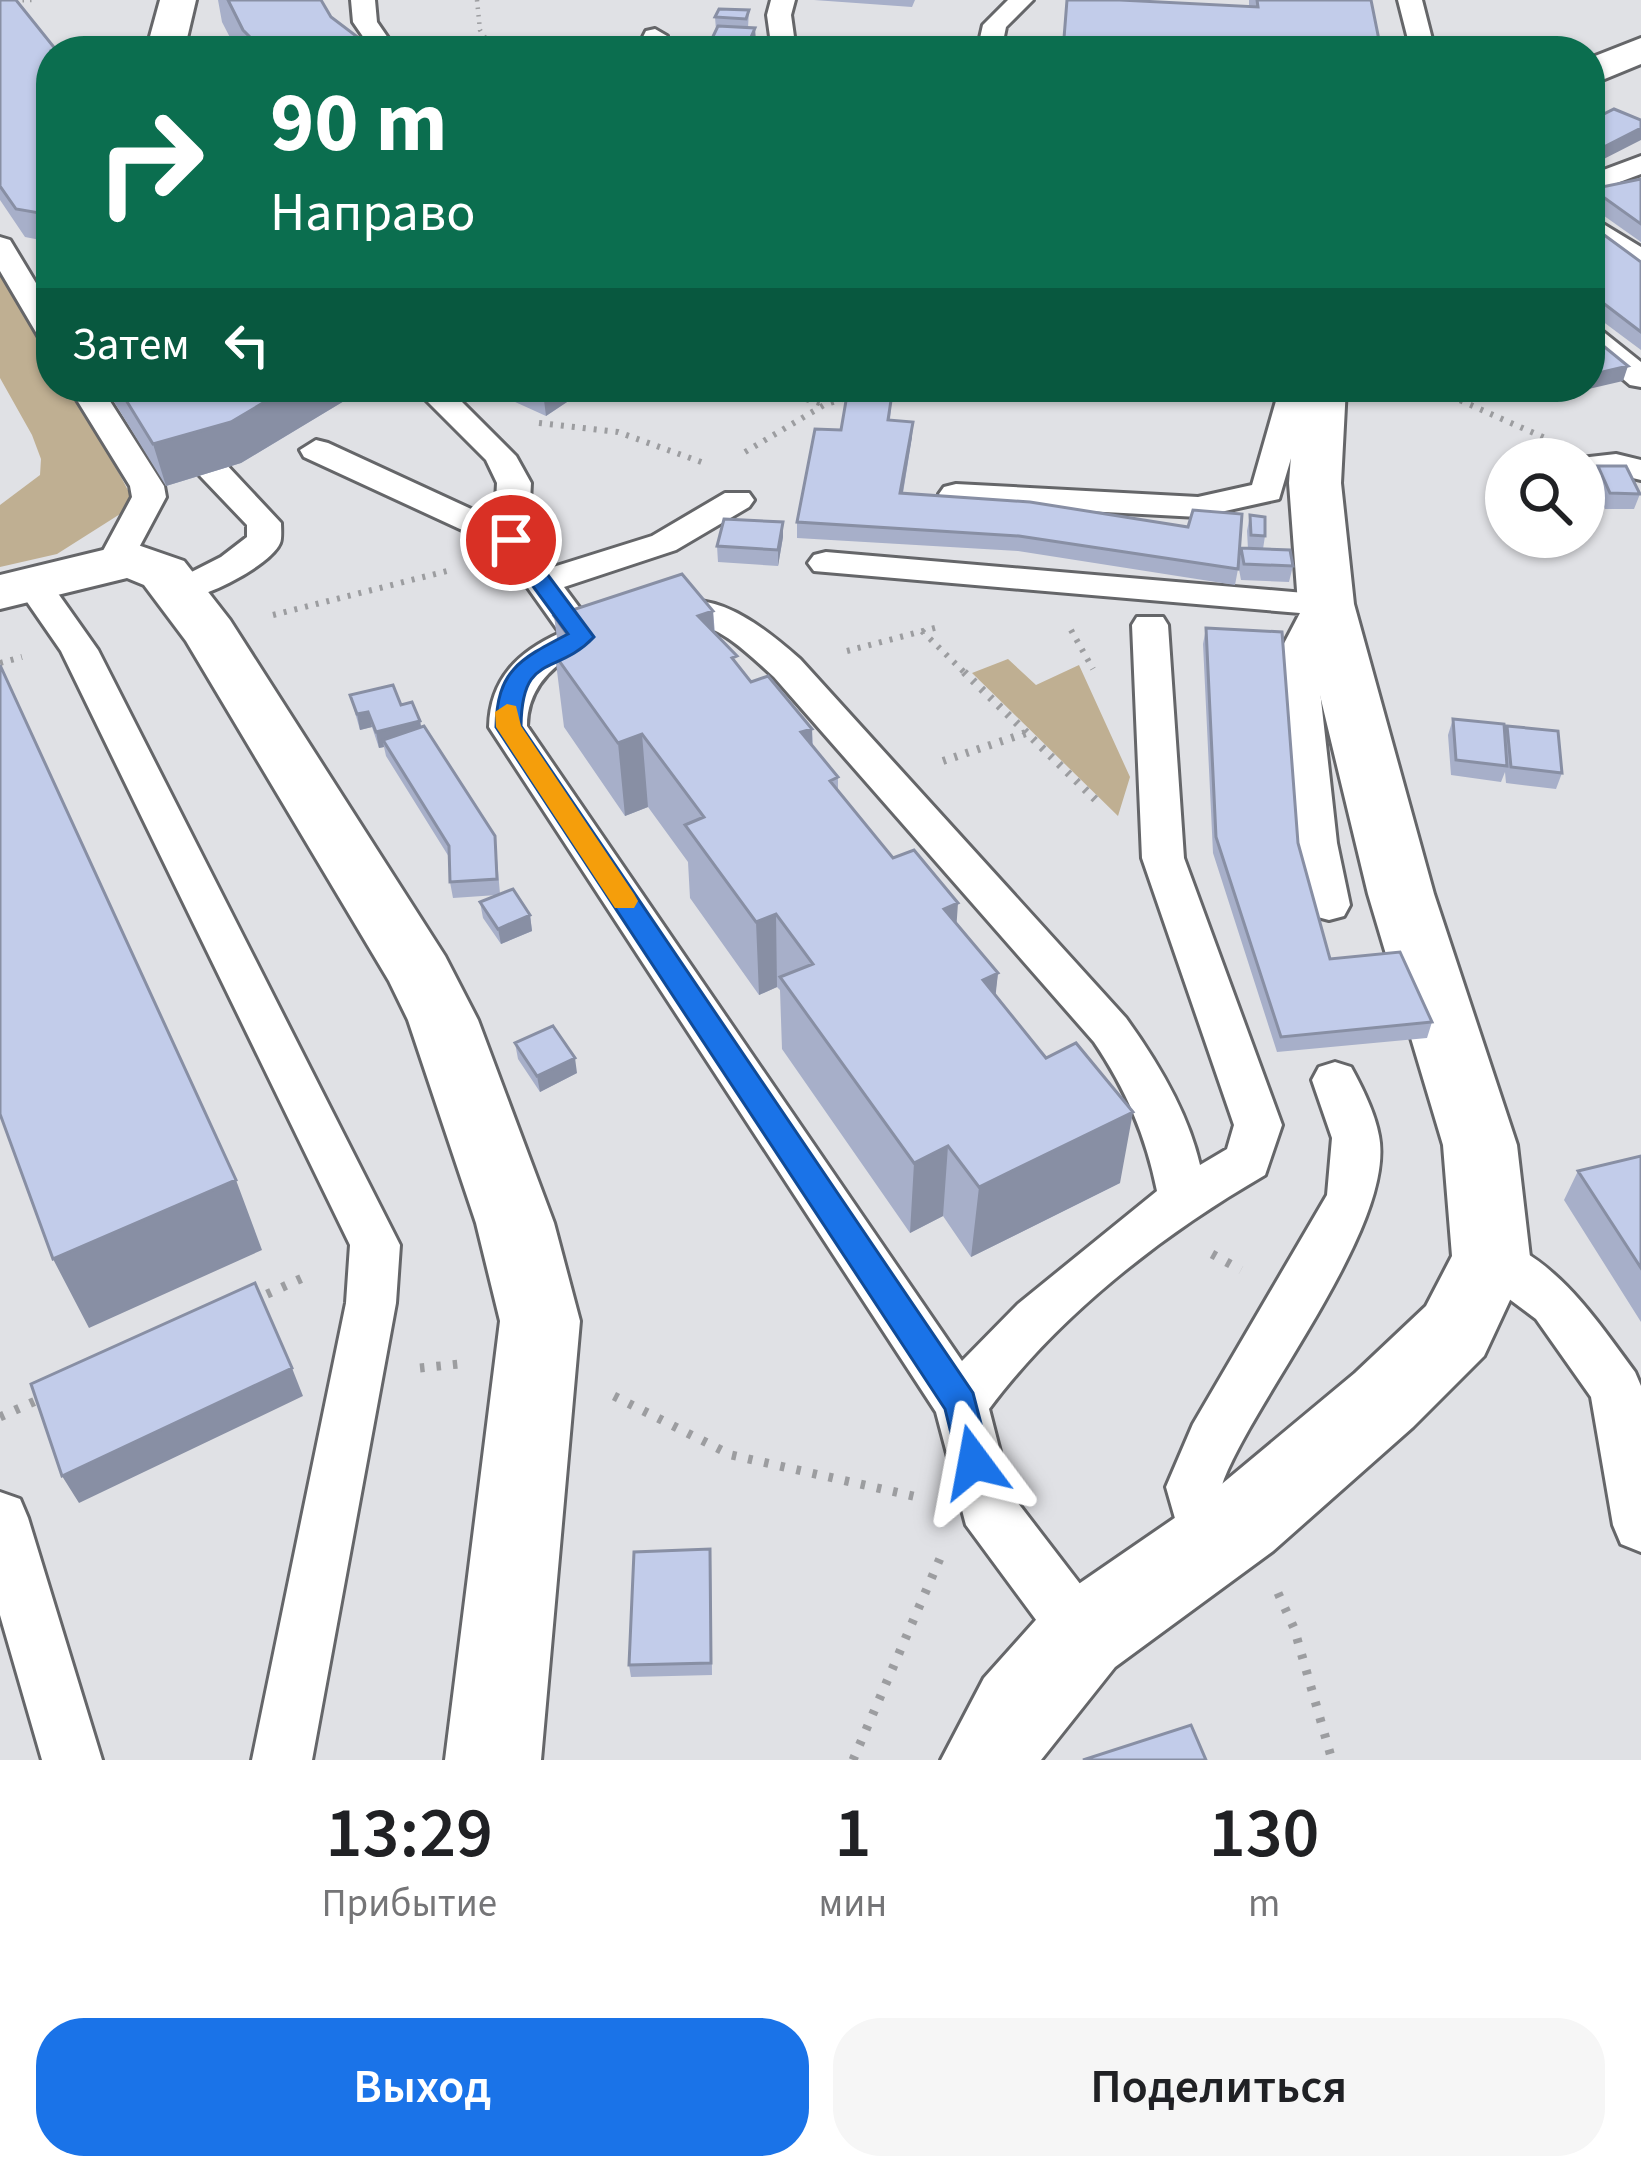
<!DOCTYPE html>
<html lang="ru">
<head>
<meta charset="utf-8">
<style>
  :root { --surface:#fff; --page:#f6f6f6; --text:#202124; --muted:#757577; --accent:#1a73e8 }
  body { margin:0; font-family:"Source Sans 3",sans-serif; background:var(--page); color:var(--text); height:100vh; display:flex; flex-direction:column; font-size:45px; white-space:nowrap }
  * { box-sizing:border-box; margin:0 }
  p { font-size:39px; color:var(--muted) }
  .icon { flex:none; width:66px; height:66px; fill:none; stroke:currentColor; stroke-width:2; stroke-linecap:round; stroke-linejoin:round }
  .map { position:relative; height:1760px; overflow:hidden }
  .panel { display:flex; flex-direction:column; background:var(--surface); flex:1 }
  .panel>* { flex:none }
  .banner { position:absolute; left:36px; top:36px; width:1569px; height:366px; border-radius:48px; box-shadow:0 3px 9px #0004; background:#0b6e4f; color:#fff; overflow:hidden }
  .buttons { position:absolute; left:1485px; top:438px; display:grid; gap:24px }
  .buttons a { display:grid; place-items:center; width:120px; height:120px; border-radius:50%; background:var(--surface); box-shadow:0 3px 9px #0004; font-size:60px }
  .pin { position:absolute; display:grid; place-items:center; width:102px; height:102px; color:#fff; margin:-51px; border:6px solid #fff; border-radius:50%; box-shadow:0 3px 12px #0007 }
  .me { position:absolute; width:132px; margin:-66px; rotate:347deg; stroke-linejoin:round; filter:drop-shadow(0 0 9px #0008) }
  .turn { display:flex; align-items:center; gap:42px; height:252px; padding:0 36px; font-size:54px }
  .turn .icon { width:156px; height:156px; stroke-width:2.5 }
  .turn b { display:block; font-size:84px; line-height:102px }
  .then { display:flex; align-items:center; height:114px; padding:0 36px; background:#0003; gap:24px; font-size:45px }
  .eta { display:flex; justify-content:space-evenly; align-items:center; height:204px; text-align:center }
  .eta b { font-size:72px; font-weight:600; line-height:84px }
  .primary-button { display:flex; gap:24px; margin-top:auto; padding:24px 36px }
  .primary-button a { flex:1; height:138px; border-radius:48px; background:var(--accent); color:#fff; font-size:48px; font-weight:600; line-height:138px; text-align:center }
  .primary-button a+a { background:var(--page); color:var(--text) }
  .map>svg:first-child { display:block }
</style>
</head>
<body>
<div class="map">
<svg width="1641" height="1760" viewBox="0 0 1641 1760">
  <rect width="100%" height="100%" fill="#e0e1e5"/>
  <path fill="#bfaf92" d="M 0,266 L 51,352 L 51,387 L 73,387 L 130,494 L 128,509 L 57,554 L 0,567 L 0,505 L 40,475 L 41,459 L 32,435 L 0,378 Z
    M 1008,659 L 1036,685 L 1079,665 L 1130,777 L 1118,816 L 972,673 Z"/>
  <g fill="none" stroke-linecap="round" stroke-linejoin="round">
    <defs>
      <path id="service" d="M 351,0 L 375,0 L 377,22 L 397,51 L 373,51 L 353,22 Z
        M 771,0 L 795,0 L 791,15 L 796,51 L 772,51 L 767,15 Z
        M 1008,0 L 1033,0 L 1006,27 L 1001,51 L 977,51 L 983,25 Z
        M 1398,0 L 1422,0 L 1435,51 L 1411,51 Z
        M 655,29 L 667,36 L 660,51 L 636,51 L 646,31 Z
        M 1641,156 L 1641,174 L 1590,193 L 1590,175 Z
        M 1590,216 L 1641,247 L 1641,269 L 1590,237 Z
        M 0,237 L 10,240 L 51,308 L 51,342 L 40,339 L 0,271 Z
        M 1590,327 L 1601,330 L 1641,362 L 1641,387 L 1630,385 L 1590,351 Z
        M 69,387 L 101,387 L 164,486 L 166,497 L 127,570 L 103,570 L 97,562 L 132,497 L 130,486 Z
        M 136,387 L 168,387 L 208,445 L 281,523 C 281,527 282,539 280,543 C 270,567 192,606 168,600 L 163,592 L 168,584 L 221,557 L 247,537 L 247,525 L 184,459 Z
        M 413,387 L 447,387 L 516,456 L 531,483 L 528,539 L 550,568 L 652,536 L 725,493 L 749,493 L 754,500 L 749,507 L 676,550 L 564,587 L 590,622 C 690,588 719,588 800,659 L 1126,1018 C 1157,1061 1188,1112 1200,1165 L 1227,1149 L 1234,1125 L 1142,858 L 1132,625 L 1137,617 L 1163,617 L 1168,625 L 1184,858 L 1282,1125 L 1265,1175 C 1163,1234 1060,1314 989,1409 L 1011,1494 L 1104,1615 L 1112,1635 L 1104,1655 L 1083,1664 L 1062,1655 L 966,1525 L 936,1412 L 489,727 C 490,679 518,652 560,633 L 499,547 L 304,457 L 300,450 L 316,440 L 328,443 L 495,520 L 497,483 L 486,460 ZM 671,621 C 715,619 742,648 774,677 L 1094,1042 C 1126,1089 1146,1136 1157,1191 L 1018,1304 L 962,1361 L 527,726 C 528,655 613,635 671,621 Z
        M 1280,387 L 1312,387 L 1279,499 L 1198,517 L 956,504 L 944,501 L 939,494 L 944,487 L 956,484 L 1198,497 L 1252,485 Z
        M 1616,454 L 1641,460 L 1641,480 L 1616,474 L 1584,476 L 1584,459 L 1572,459 Z
        M 826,552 L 1339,596 L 1344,604 L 1323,634 L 1316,655 L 1337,843 L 1350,905 L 1344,916 L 1329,920 L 1314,916 L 1295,843 L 1278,655 L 1300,613 L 814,571 L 808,563 L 814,555 Z
        M 32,572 L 45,575 L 98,650 L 400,1245 L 396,1303 L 312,1760 L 252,1760 L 346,1303 L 350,1245 L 61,651 L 14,583 L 19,575 Z
        M 1335,1062 L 1351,1067 C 1362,1087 1375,1113 1379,1136 C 1396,1224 1259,1392 1224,1479 C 1213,1506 1244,1532 1229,1567 L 1209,1575 L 1189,1567 L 1166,1487 L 1193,1424 L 1327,1195 L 1332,1138 L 1312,1080 L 1319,1067 Z
        M 1491,1236 C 1557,1259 1595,1318 1635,1372 L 1641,1386 L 1641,1552 L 1621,1544 L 1613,1525 L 1591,1397 L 1536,1319 L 1473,1272 L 1466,1257 L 1473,1242 Z
        M 0,1492 L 20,1499 L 28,1518 L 102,1760 L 42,1760 L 0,1615 Z"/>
      <path id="minor" d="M 160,0 L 196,0 L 184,51 L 146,51 Z"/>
      <path id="tertiary" d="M 132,543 L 184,561 L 230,620 L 445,956 L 478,1020 L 554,1223 L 580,1321 L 541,1760 L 445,1760 L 500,1321 L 476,1223 L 408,1020 L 389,981 L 186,641 L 144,585 L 127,578 L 0,609 L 0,575 Z"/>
      <path id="secondary" d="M 1641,38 L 1641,64 L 1590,85 L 1590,58 Z
        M 1296,387 L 1346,387 L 1341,483 L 1354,604 L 1434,894 L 1517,1145 L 1530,1257 L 1484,1356 L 1413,1427 L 1273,1551 L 1115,1667 L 1041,1760 L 941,1760 L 984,1678 L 1051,1603 L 1211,1493 L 1355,1373 L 1426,1306 L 1452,1256 L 1443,1145 L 1368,894 L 1298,604 L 1289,483 Z"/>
    </defs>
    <use href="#service" stroke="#656669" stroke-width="6"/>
    <use href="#minor" stroke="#656669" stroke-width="6"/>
    <use href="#tertiary" stroke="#656669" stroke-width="6"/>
    <use href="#secondary" stroke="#656669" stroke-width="6"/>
    <path stroke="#9c9da0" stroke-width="4.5" stroke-dasharray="1.5 6" stroke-linecap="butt" d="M 477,0 L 480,30 L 494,51
      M 0,1 L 33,0"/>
    <path stroke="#9c9da0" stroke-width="6" stroke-dasharray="3 8" stroke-linecap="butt" d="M 764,387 L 823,404
      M 1430,387 L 1545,438
      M 539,423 L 618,432 L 704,463
      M 745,452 L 824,405 L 878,387
      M 273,615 L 451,570
      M 1071,630 L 1093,669
      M 922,631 L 967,675
      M 847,651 L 942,626
      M 0,663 L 22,657"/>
    <path stroke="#9c9da0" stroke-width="8" stroke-dasharray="3 9" stroke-linecap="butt" d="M 964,672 L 1101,805
      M 943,761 L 1026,733"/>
    <path stroke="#9c9da0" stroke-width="9" stroke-dasharray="4.5 12" stroke-linecap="butt" d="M 1212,1254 L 1241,1270
      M 252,1301 L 309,1275
      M 420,1368 L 459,1364
      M 614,1396 L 731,1455 L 922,1498
      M 0,1417 L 42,1398
      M 1278,1593 L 1294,1628 L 1332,1760
      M 853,1760 L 941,1556"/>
    <use href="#service" fill="#fff" fill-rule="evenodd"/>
    <use href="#minor" fill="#fff" fill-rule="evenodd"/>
    <use href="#tertiary" fill="#fff" fill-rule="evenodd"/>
    <use href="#secondary" fill="#fff" fill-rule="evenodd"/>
  </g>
  <path fill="#a7afc9" d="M 0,0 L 51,51 L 51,242 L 25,237 L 0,200 Z
    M 218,0 L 321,0 L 331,17 L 376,51 L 237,51 L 222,22 Z
    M 814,0 L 915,0 L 912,7 Z
    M 1249,0 L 1371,0 L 1380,45 L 1378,51 L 1063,51 L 1249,6 Z
    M 749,10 L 748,28 L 756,41 L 752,51 L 706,51 L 716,30 L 715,17 Z
    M 1641,179 L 1641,242 L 1590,206 L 1592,189 Z
    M 1590,231 L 1641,262 L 1641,350 L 1590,312 Z
    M 51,260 L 51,293 L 41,263 Z
    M 105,387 L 364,387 L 364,389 L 241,463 L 166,486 Z
    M 482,387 L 569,387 L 570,400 L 546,416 Z
    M 892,394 L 890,420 L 912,437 L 903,493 L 1238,569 L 1235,585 L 1018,551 L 797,538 L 797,522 L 865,396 Z
    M 1598,466 L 1640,494 L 1634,509 L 1605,509 L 1593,482 Z
    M 1250,515 L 1265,536 L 1263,549 L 1293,566 L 1289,582 L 1241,580 L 1238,564 L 1241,548 L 1248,549 L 1247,531 Z
    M 783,537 L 778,566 L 718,562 L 717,546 Z
    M 713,611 L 715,633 L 738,665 L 751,682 L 812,729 L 813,747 L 838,777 L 838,792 L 893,858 L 956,924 L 998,973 L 995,995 L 1120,1183 L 971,1257 L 943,1216 L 910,1233 L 782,1049 L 780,990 L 777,987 L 759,995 L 690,898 L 688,862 L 648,807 L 625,816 L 564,727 L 555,655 L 559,653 L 554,616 Z
    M 1206,628 L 1298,843 L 1330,959 L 1432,1022 L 1427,1038 L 1277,1052 L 1213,853 L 1203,644 Z
    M 350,695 L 401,705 L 420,721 L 421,727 L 495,836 L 500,894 L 530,915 L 532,931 L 501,944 L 483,918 L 480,902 L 497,895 L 453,898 L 450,882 L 449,857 L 386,756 L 384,747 L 379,748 L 372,727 L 360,730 Z
    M 1453,719 L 1504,735 L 1507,726 L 1562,773 L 1556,789 L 1506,783 L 1505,772 L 1501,782 L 1451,775 L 1448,735 Z
    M 515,1043 L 577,1073 L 540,1092 L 518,1059 Z
    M 1641,1156 L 1641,1322 L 1564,1200 L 1578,1171 Z
    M 711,1563 L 712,1675 L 631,1677 L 629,1665 Z"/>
  <path fill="#888fa4" d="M 755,28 L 756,41 L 752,51 L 745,51 Z
    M 1641,128 L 1641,140 L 1590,166 L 1590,154 Z
    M 1628,366 L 1623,381 L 1580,391 L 1582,387 L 1590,387 L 1590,375 Z
    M 290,387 L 364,387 L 364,389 L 241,463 L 166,486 L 153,444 Z
    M 565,387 L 569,387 L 570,400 L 546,416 L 544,400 Z
    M 913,422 L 912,437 L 900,509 L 900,493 Z
    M 783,522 L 783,537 L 778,566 L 778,550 Z
    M 713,611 L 717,683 L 698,616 Z
    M 368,712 L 372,727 L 360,730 L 357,714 Z
    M 420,721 L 423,737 L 383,740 L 384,747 L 379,748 L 376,732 Z
    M 812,729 L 813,802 L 801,732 Z
    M 642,734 L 648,807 L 625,816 L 618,743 Z
    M 958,903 L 953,975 L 944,909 Z
    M 776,914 L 777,987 L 759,995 L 756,922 Z
    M 530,915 L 532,931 L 501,944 L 498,929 Z
    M 998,973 L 990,1046 L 983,980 Z
    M 575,1058 L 577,1073 L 540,1092 L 537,1076 Z
    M 1133,1112 L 1120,1183 L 971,1257 L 979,1187 Z
    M 948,1146 L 943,1216 L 910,1233 L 914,1163 Z
    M 236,1180 L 262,1250 L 89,1328 L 53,1259 Z
    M 292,1368 L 303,1396 L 79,1503 L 62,1476 Z"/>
  <path fill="#c2ccea" stroke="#888fa4" stroke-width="3" d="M 0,0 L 16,0 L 57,51 L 51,51 L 51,215 L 16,209 L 0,186 Z
    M 228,0 L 321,0 L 331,17 L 376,51 L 264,51 L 243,30 Z
    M 1067,0 L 1120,0 L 1258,7 L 1257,0 L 1371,0 L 1380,45 L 1270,39 L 1271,51 L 1063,51 Z
    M 719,9 L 749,10 L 746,19 L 715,17 Z
    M 718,26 L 755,28 L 745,51 L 706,51 Z
    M 1614,109 L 1641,120 L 1641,128 L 1590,154 L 1590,121 Z
    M 1641,179 L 1641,224 L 1592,189 Z
    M 1596,229 L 1641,262 L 1641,332 L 1590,293 L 1590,231 Z
    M 51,260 L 51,278 L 41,263 Z
    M 1590,335 L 1628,366 L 1590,375 Z
    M 118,387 L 290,387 L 231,422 L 153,444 Z
    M 514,387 L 565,387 L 544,400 Z
    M 867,392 L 892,394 L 888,420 L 913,422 L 900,493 L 1030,502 L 1188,527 L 1193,510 L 1242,514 L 1238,569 L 1019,536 L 797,522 L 815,429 L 841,430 L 847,395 L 865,396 Z
    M 1598,466 L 1626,466 L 1640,494 L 1610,493 Z
    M 1250,515 L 1265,517 L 1265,536 L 1251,535 Z
    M 724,519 L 783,522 L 778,550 L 717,546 Z
    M 1241,548 L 1290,550 L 1293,566 L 1244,564 Z
    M 682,574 L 713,611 L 698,616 L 737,656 L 732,658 L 751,682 L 768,676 L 812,729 L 801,732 L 838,777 L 830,781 L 893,858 L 914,850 L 958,903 L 944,909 L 998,973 L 983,980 L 1046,1058 L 1076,1043 L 1133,1112 L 979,1187 L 948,1146 L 914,1163 L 780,977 L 813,964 L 776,914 L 756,922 L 685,825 L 704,817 L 642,734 L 618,743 L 555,655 L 577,648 L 554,616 Z
    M 1206,628 L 1282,632 L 1298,843 L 1330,959 L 1400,952 L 1432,1022 L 1281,1037 L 1216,837 Z
    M 0,665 L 236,1180 L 53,1259 L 0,1114 Z
    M 393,685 L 401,705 L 412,702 L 420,721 L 376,732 L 368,712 L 357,714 L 350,695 Z
    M 1453,719 L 1504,724 L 1507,766 L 1456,760 Z
    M 424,726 L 495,836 L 497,879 L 450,882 L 449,846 L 383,740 Z
    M 1507,726 L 1558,731 L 1562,773 L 1511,767 Z
    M 513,889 L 530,915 L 498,929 L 480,902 Z
    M 553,1026 L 575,1058 L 537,1076 L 515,1043 Z
    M 1641,1156 L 1641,1268 L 1578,1171 Z
    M 255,1283 L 292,1368 L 62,1476 L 31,1384 Z
    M 710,1549 L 711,1663 L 629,1665 L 634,1552 Z
    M 1191,1725 L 1206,1760 L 1083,1760 Z"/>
  <path fill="#1a73e8" stroke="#114b97" stroke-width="3" d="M 511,534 L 519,536 L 594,637 C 556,677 522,651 521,726 L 973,1393 L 991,1462 L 986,1474 L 974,1478 L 961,1474 L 945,1409 L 496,727 C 497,670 520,659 568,634 L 499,540 Z"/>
  <path fill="#f59e0b" d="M 507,704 L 516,706 L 521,726 L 634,894 L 638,901 L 634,908 L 615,908 L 496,727 L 495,712 Z"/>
</svg>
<div class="buttons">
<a><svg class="icon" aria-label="search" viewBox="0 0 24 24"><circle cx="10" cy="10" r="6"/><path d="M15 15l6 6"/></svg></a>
</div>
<div class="pin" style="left:511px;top:540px;background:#d93025"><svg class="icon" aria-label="arrive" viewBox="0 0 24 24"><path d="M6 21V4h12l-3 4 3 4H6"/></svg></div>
<svg class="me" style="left:974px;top:1462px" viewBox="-20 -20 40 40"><path d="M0-17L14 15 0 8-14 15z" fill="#1a73e8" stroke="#fff" stroke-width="4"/></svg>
<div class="banner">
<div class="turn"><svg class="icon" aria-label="right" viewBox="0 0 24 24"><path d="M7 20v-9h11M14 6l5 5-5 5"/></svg><div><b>90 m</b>Направо</div></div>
<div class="then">Затем<svg class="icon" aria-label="left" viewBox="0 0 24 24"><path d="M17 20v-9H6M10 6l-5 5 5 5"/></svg></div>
</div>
</div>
<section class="panel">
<div class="eta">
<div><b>13:29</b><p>Прибытие</p></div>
<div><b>1</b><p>мин</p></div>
<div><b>130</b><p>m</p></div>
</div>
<div class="primary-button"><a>Выход</a><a>Поделиться</a></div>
</section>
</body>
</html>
